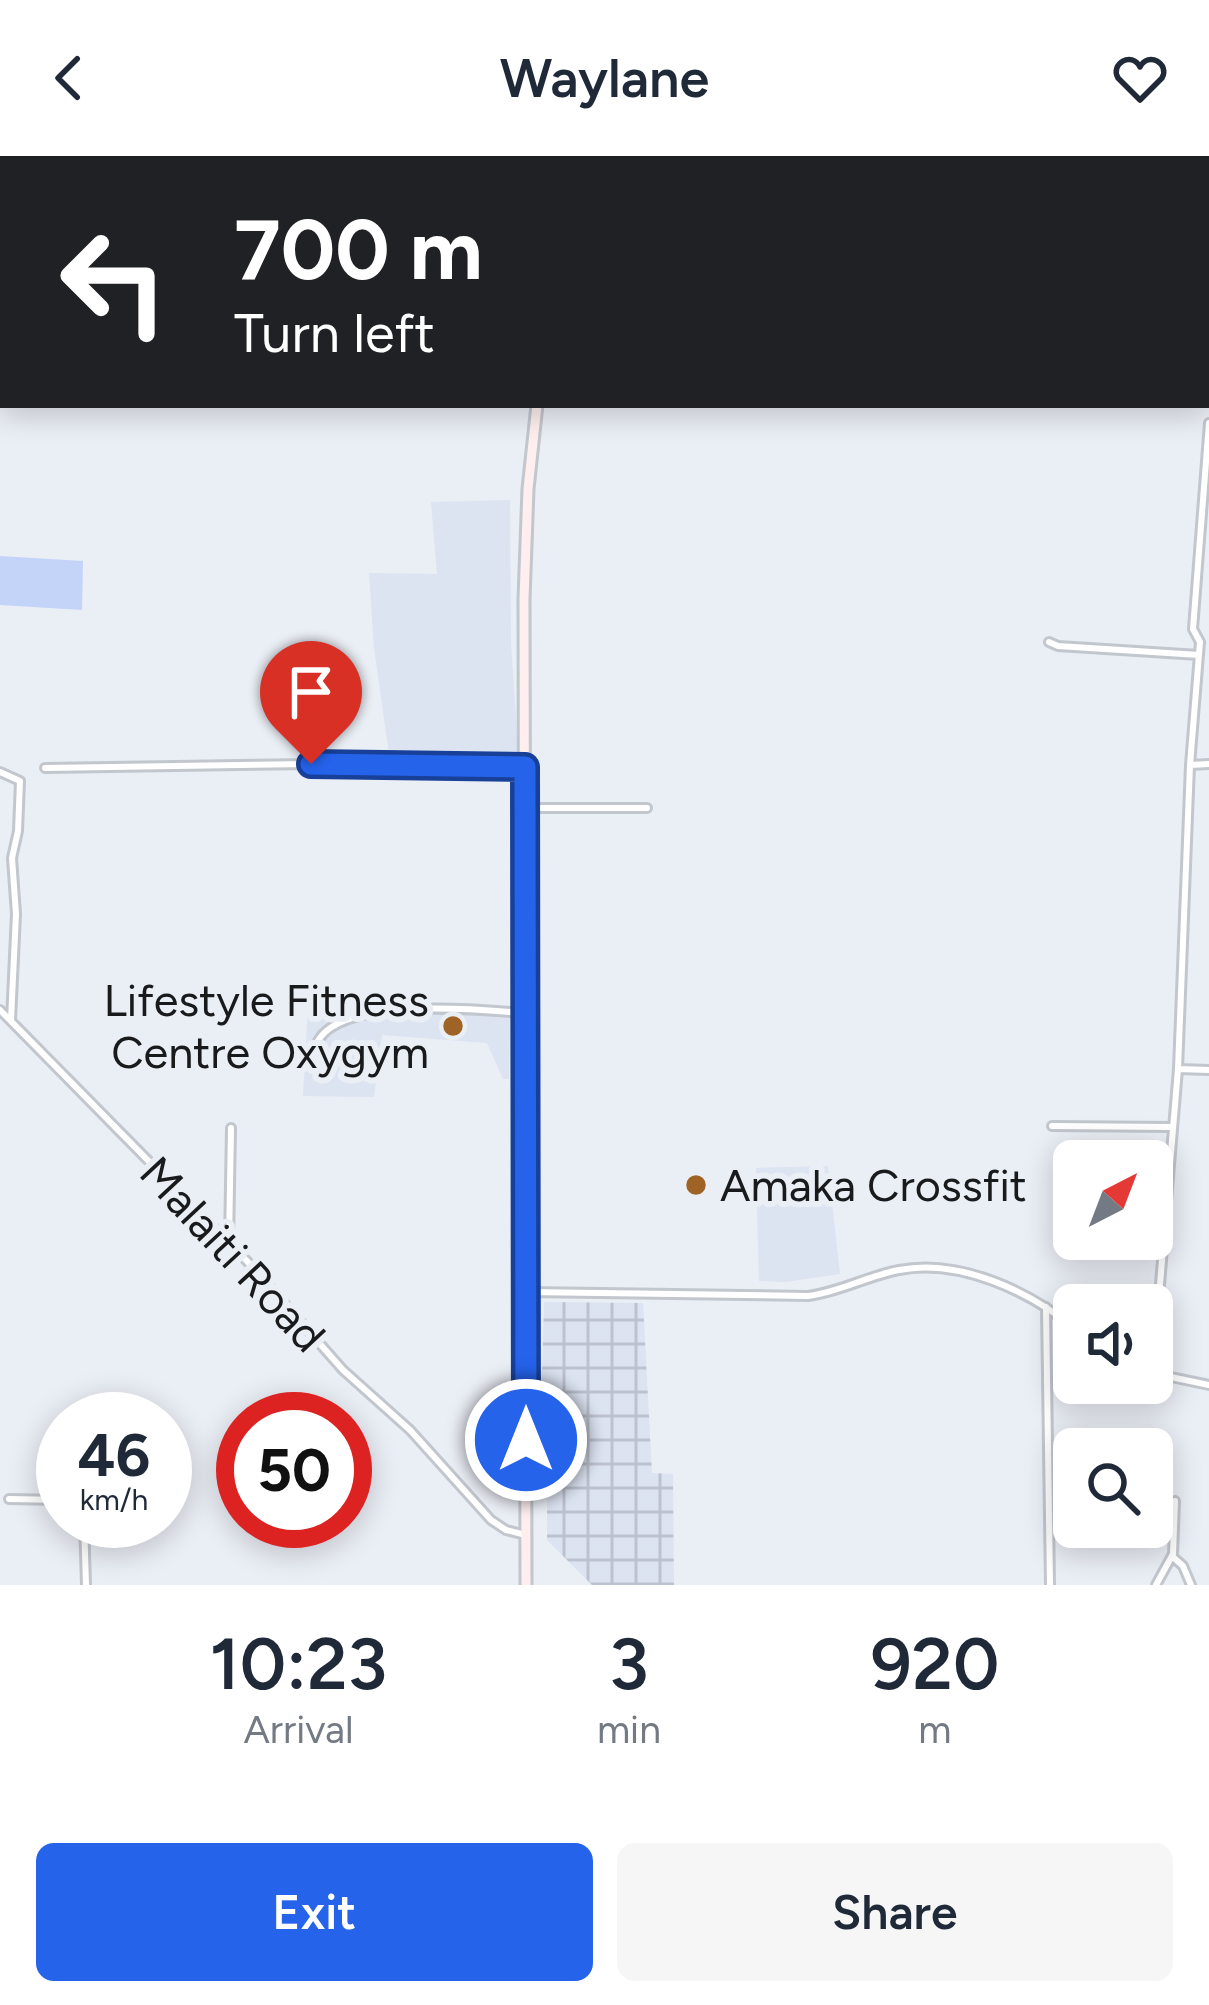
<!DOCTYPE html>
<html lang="en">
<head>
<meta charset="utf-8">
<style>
  :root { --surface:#fff; --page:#f6f6f7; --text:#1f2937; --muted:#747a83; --accent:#2563eb }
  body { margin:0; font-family:Figtree,sans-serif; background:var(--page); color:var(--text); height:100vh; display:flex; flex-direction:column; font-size:45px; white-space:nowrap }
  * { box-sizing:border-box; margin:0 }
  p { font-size:39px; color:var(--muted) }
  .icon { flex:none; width:66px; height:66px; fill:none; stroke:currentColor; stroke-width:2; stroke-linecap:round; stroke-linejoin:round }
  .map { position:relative; height:1429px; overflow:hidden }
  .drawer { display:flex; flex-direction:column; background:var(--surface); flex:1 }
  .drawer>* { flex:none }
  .guide { position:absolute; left:0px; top:0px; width:1209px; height:252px; box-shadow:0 6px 30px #0003; background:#202124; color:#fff; overflow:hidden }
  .needle { width:78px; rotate:42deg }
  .buttons { position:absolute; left:1053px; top:984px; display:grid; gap:24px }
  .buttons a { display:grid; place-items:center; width:120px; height:120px; border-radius:18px; background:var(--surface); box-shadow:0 6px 30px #0003; font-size:60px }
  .speed { position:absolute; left:36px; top:1236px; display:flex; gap:24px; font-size:60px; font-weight:700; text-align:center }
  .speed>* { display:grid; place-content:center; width:156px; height:156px; border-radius:50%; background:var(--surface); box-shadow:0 6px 30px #0003; line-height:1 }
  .speed small { font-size:30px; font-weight:400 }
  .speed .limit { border:18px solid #d22; background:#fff; color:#111 }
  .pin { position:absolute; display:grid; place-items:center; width:102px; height:102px; color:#fff; margin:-123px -51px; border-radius:50% 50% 50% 0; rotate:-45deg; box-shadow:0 0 12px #0007 }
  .pin .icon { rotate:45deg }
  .me { position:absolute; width:132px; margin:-66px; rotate:0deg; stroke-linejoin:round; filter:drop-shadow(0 0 9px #0008) }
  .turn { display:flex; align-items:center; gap:42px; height:252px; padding:0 36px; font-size:54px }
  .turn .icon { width:156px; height:156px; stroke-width:2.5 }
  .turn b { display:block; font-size:84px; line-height:102px }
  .eta { display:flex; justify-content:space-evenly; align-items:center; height:204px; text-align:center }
  .eta b { font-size:72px; font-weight:600; line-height:84px }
  .primary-button { display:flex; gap:24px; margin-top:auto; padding:24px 36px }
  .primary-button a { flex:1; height:138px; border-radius:18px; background:var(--accent); color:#fff; font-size:48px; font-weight:600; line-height:138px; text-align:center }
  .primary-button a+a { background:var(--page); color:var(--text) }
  header { display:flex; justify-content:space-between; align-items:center; height:156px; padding:0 36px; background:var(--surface); font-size:54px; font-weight:600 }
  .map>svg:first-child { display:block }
</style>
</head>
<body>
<header><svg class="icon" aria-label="back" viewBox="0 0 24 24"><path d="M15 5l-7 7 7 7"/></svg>Waylane<svg class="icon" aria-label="heart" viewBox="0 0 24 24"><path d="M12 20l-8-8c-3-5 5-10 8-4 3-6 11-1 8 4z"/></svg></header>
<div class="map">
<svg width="1209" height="1429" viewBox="0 0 1209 1429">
  <defs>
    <pattern id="industrial-grid" width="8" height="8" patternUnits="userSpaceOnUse" patternTransform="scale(3)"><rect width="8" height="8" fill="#dce3f1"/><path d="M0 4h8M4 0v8" fill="none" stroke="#bcc2ce"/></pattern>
  </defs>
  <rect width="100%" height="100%" fill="#eaeef5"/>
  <path fill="#dce3f1" d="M 510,344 L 511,488 L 519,606 L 390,605 L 374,492 L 369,417 L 437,418 L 431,346 Z
    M 308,851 L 510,856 L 509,923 L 503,923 L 487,887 L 382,879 L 374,941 L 303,940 Z
    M 828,1010 L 840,1118 L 785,1126 L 759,1125 L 756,1012 Z"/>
  <path fill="url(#industrial-grid)" d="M 544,1146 L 643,1147 L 652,1317 L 673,1318 L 674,1429 L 592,1429 L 547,1384 L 547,1316 L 539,1315 Z"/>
  <path fill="#c3d4f8" d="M 0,400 L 83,405 L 82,454 L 0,449 Z"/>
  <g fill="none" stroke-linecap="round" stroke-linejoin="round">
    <defs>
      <path id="street" d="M 159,3 L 160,0
        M 1049,486 L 1058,490 L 1199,499
        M 1190,609 L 1209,608
        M 45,612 L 311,608 L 525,611
        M 0,616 L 20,625 L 18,675 L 12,702 L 16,758 L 11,864
        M 524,652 L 647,652
        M 0,854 L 246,1104 L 343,1214 L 410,1274 L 491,1364 L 506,1374 L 526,1379
        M 318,885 C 342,841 477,853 523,857
        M 1178,913 L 1209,914
        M 1052,970 L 1172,971
        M 229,1087 L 231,972
        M 527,1136 L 808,1140 C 840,1136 867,1120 899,1114 C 959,1102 1029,1135 1074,1172
        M 1046,1151 L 1050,1429
        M 1152,1181 L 1157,1164 L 1178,913 L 1190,609 L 1200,486 L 1193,473 L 1209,267
        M 1152,1217 L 1209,1229
        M 9,1343 L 63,1344
        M 84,1365 L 86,1429
        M 1173,1401 L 1183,1410 L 1191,1429
        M 1156,1429 L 1173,1398 L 1175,1345"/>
      <path id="secondary" d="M 563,3 L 563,0
        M 526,1429 L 524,443 L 528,333 L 537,249"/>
    </defs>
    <use href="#street" stroke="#c2c6cd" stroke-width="12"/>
    <use href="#secondary" stroke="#c2c6cd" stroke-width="15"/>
    <use href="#street" stroke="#fff" stroke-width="6"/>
    <use href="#secondary" stroke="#feeeee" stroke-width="9"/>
  </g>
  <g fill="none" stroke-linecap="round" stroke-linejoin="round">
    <defs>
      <path id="route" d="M 311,608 L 525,611 L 526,1284"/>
    </defs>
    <use href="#route" stroke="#184099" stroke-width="30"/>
    <use href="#route" stroke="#2563eb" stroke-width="21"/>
  </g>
  <g fill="#9f6326" stroke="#eaeef5" stroke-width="4.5">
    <circle cx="453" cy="870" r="12"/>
    <circle cx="696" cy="1029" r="12"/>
  </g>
  <g text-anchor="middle" stroke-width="12" stroke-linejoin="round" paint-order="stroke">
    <g font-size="45" fill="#191a1c" stroke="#eaeef5" text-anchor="end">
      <text x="429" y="860">Lifestyle Fitness<tspan x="429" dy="52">Centre Oxygym</tspan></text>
      <text x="720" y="1045" text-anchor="start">Amaka Crossfit</text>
    </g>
    <g font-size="45" fill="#191a1c" stroke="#eaeef5">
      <text transform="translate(233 1098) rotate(47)" y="16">Malaiti Road</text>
    </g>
  </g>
</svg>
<div class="buttons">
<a><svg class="needle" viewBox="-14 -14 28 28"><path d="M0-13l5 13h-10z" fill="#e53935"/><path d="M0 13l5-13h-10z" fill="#747a83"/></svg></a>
<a><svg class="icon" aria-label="sound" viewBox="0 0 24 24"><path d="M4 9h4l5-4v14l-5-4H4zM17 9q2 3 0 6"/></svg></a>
<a><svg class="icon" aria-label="search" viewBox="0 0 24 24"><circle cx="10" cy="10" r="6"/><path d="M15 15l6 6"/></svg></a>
</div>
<div class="speed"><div>46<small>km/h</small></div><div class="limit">50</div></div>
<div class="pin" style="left:311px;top:608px;background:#d93025"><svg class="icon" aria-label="arrive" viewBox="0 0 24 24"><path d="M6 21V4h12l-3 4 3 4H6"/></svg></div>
<svg class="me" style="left:526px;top:1284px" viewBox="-20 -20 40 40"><circle r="17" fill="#2563eb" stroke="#fff" stroke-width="3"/><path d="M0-11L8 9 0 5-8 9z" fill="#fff"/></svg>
<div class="guide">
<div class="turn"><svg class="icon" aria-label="left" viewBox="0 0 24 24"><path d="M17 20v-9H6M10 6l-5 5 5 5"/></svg><div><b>700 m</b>Turn left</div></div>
</div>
</div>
<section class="drawer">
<div class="eta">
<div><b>10:23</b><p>Arrival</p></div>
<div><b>3</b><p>min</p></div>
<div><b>920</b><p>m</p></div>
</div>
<div class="primary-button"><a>Exit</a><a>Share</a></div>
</section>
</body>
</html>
